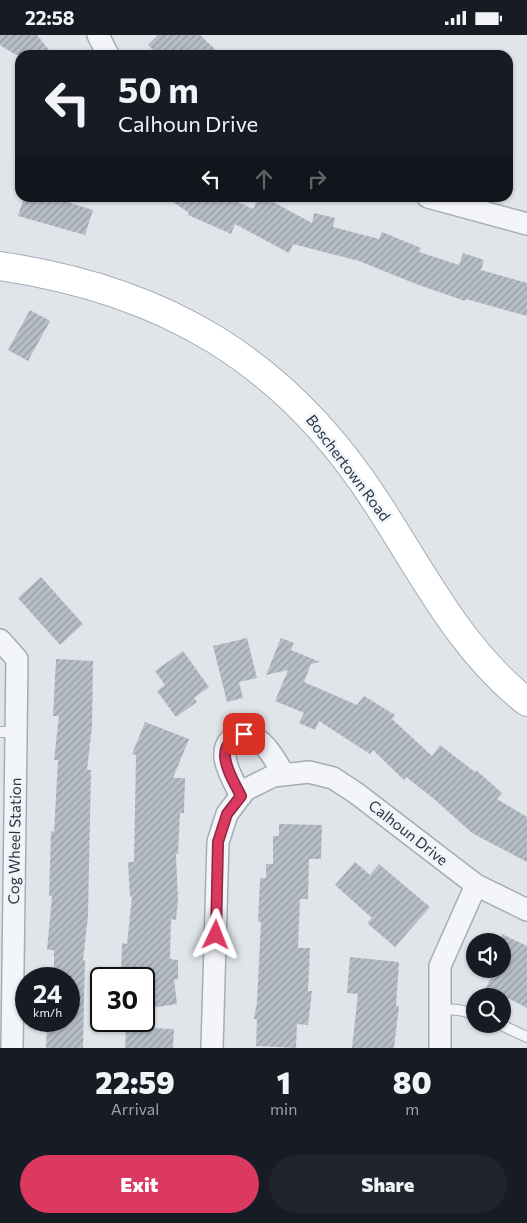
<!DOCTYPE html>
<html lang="en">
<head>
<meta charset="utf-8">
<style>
  :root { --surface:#171b24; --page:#20242c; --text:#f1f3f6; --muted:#9ea1a6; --accent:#db395f }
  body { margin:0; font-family:Commissioner,sans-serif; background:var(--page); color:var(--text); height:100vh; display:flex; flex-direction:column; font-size:19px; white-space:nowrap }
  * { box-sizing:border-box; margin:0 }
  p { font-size:16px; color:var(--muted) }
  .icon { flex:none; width:28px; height:28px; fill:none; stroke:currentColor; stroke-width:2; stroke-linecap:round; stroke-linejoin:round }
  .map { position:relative; height:1013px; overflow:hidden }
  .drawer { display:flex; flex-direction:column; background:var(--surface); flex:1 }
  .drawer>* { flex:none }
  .banner { position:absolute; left:15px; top:15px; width:498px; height:152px; border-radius:15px; box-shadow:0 1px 4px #0004; background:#171b24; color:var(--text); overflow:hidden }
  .tools { position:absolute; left:466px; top:898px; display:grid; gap:10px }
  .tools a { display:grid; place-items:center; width:45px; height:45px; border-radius:50%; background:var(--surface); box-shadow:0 1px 4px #0004; font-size:25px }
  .speed { position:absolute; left:15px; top:932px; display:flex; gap:10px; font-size:25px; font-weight:700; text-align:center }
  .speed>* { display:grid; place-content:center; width:65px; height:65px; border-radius:50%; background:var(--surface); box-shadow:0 1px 4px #0004; line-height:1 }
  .speed small { font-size:12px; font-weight:400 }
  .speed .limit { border:2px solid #111; border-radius:8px; background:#fff; color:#111 }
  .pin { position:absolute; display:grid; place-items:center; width:42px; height:42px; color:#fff; margin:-21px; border-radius:10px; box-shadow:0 2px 8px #0006 }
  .me { position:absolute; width:55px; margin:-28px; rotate:2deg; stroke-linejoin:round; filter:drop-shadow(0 0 4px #0008) }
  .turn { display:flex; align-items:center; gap:18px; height:105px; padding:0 20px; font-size:22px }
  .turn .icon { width:65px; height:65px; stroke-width:2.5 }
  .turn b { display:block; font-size:35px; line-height:42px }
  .lanes { display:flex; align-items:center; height:48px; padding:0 20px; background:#0003; justify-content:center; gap:25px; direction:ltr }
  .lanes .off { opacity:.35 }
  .eta { display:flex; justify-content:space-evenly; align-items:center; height:85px; text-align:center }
  .eta b { font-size:30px; font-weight:800; line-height:35px }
  .primary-button { display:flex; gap:10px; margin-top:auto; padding:10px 20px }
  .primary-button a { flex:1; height:58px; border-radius:30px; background:var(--accent); color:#fff; font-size:20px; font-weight:800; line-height:58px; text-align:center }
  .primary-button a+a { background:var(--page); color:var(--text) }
  .status { display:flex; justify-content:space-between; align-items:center; height:35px; padding:0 25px; background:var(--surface); direction:ltr }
  .status svg { height:14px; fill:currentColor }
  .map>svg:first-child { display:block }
</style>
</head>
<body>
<div class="status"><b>22:58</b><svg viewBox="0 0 49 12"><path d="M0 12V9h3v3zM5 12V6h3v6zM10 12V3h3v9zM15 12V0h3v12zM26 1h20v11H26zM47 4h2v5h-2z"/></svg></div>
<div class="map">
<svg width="527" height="1013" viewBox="0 0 527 1013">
  <defs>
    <pattern id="building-hatch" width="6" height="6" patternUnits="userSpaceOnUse" patternTransform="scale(1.25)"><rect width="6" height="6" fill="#b7bec8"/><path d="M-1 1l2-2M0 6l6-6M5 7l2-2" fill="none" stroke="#959ba4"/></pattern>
  </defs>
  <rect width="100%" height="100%" fill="#e0e5ea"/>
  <path fill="url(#building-hatch)" d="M 0,0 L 37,0 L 53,20 L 16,20 L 0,10 Z
    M 158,0 L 200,0 L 221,20 L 158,20 L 148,10 Z
    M 24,162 L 65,162 L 64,166 L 93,175 L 85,200 L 18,181 Z
    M 166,162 L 227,162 L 253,174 L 259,162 L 264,162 L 312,188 L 314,178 L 335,183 L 333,192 L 379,204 L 382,197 L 421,213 L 419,217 L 459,230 L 463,218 L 484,225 L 481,235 L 527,248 L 527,281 L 466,264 L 465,266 L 416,249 L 359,226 L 293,209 L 289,218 L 235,189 L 231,199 L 188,180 L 189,178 Z
    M 30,275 L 50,286 L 28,326 L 8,315 Z
    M 41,542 L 83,589 L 60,610 L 18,563 Z
    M 247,603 L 257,643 L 239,647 L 243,663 L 227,667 L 213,611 Z
    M 281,603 L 294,608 L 291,615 L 320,627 L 311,629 L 304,647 L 357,670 L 364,661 L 395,680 L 392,684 L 432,721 L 440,710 L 475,737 L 476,735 L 502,758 L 497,764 L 527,782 L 527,827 L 472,798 L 433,763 L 406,742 L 404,745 L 373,715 L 370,719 L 319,686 L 315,695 L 299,688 L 304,678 L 275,666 L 288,635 L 266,640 Z
    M 183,616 L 209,652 L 194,663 L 197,667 L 176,682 L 157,656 L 165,650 L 155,636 Z
    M 56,624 L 93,626 L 92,691 L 87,735 L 91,735 L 88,881 L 83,925 L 85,925 L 83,1013 L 46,1013 L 47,986 L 69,986 L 69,944 L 54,944 L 54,915 L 47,915 L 52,861 L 49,861 L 51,796 L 54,797 L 58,725 L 54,725 L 59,681 L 53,681 Z
    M 145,687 L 189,704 L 173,743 L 185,743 L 184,778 L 180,778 L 178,819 L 176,819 L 178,865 L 176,885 L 171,884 L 170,924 L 178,925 L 178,945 L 174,944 L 177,969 L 144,974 L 144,943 L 121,942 L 122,908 L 127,909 L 132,861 L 130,862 L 128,827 L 134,827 L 136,720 L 132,719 Z
    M 279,789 L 322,790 L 321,824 L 309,824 L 308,864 L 300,864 L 298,913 L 310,913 L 308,956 L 312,956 L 308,990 L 297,989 L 296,1013 L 256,1011 L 257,985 L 254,984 L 257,967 L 261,887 L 258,887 L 260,843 L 266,843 L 266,829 L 273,829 L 273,801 L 279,801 Z
    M 355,827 L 370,840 L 379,829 L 430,872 L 395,912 L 367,888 L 372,883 L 335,850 Z
    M 502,899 L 527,911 L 527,973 L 504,961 L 482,961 L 495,934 L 502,934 Z
    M 350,922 L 399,927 L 396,971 L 399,971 L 394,1013 L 352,1013 L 358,959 L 347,958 Z
    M 126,992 L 174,994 L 173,1013 L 125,1013 Z"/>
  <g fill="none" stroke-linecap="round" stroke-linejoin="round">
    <defs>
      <path id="lane" d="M 0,697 L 16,697
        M 440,974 L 459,975 L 475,979
        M 499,989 L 527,1002"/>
      <path id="street" d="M 98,0 L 108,20
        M 428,162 L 527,189
        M 0,605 L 17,624 L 12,1013
        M 241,761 C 233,745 212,713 236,701 C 242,698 249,699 255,703 C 268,710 276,727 284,739
        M 212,1013 L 218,807 L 227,779 L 245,755 L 273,741 L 309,737 L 333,743 L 356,758 L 476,850 L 527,875
        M 440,1013 L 440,931 L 476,850"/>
      <path id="secondary" d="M 0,231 C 164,255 284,325 375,465 C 421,535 460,615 527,667"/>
    </defs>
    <use href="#lane" stroke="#a5acb5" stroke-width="12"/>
    <use href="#street" stroke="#a5acb5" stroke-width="24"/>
    <use href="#secondary" stroke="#a5acb5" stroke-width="30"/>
    <use href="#lane" stroke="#f3f5f8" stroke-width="10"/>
    <use href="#street" stroke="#f3f5f8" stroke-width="21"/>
    <use href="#secondary" stroke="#fff" stroke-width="28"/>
  </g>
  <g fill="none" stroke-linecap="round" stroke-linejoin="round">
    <defs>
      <path id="route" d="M 216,900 L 218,807 L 227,779 L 241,761 C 230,739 210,710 244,699"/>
    </defs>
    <use href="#route" stroke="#8e253e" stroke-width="12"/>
    <use href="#route" stroke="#db395f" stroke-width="9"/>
  </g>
  <g text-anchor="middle" stroke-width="5" stroke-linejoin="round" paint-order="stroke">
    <g font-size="15" fill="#273443" stroke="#f0f4f8">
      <text transform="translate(348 433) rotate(53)" y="5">Boschertown Road</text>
      <text transform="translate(408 798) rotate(38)" y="5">Calhoun Drive</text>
      <text transform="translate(15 806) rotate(-89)" y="5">Cog Wheel Station</text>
    </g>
  </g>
</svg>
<div class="tools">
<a><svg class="icon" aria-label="sound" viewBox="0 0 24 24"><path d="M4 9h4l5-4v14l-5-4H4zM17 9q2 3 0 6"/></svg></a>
<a><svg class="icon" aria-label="search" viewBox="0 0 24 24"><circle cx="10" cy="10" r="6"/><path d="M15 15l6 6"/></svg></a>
</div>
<div class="speed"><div>24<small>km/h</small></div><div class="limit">30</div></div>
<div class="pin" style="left:244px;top:699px;background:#d93025"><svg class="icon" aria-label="arrive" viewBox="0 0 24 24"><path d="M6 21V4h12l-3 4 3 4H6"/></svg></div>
<svg class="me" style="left:216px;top:900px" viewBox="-20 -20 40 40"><path d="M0-17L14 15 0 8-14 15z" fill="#db395f" stroke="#fff" stroke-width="4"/></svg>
<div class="banner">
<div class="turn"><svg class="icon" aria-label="left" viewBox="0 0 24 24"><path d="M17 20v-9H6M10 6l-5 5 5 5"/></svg><div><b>50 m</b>Calhoun Drive</div></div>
<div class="lanes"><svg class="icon" aria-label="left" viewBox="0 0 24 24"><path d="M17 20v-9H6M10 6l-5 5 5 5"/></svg><svg class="icon off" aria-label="ahead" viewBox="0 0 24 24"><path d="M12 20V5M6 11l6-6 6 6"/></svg><svg class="icon off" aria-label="right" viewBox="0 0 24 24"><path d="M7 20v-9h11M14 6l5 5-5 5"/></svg></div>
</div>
</div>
<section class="drawer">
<div class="eta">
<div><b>22:59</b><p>Arrival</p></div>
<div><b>1</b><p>min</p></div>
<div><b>80</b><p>m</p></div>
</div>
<div class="primary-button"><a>Exit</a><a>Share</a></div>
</section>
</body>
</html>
